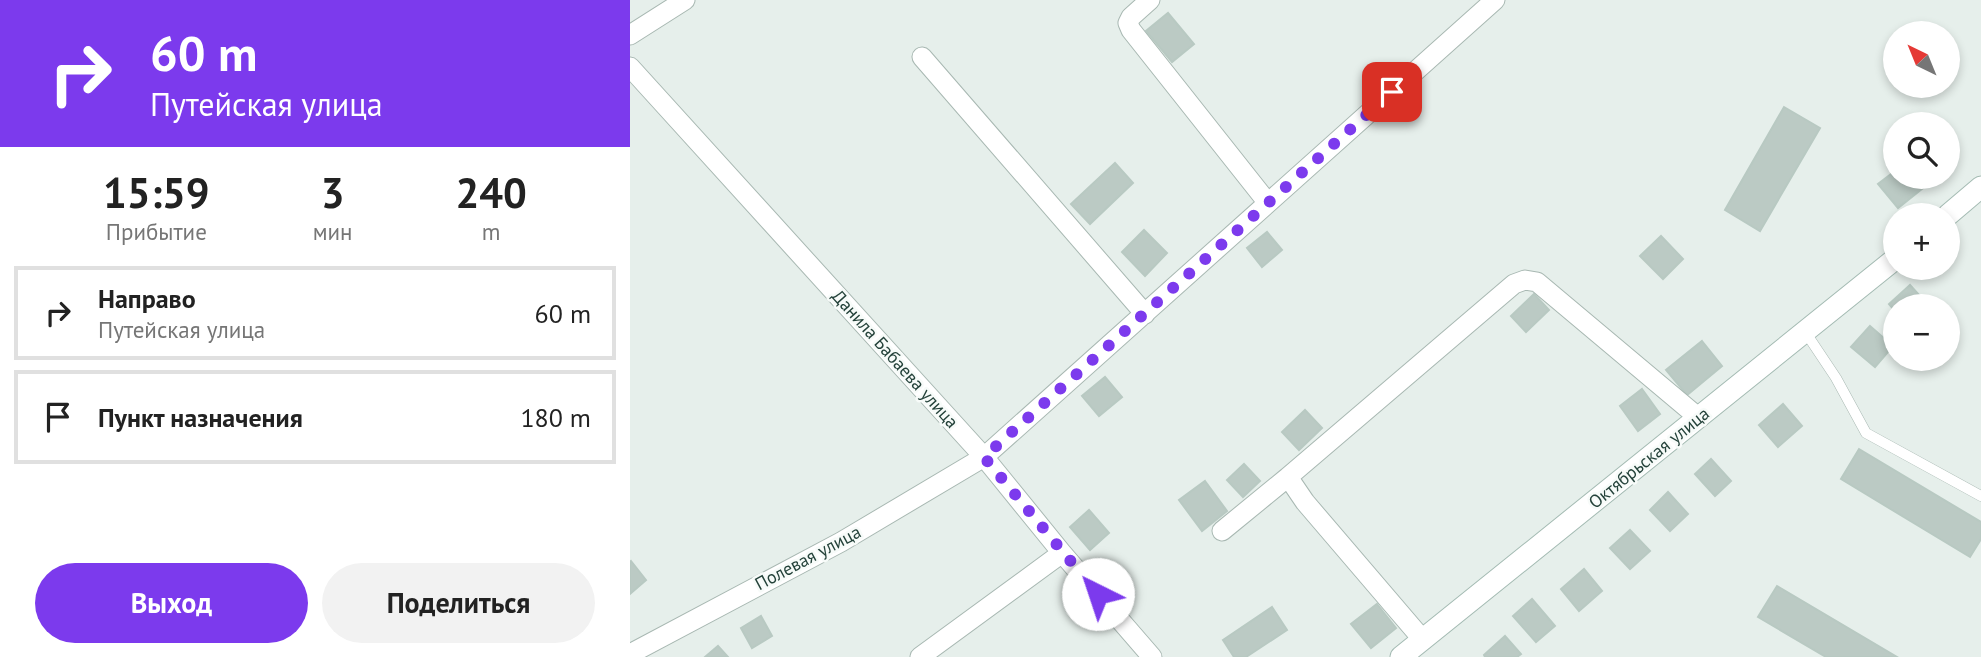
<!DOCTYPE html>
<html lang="ru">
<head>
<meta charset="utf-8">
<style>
  :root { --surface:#fff; --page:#f2f2f2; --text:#222; --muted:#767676; --line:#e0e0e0; --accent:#7c3aed }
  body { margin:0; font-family:"PT Sans",sans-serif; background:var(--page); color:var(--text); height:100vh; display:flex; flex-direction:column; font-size:26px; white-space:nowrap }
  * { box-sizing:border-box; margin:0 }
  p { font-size:23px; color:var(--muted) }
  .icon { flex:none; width:38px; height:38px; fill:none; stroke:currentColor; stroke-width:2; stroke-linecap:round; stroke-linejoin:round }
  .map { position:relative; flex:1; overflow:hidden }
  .sheet { display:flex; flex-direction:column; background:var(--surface); width:630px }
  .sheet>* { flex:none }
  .hud { background:#7c3aed; color:#fff; overflow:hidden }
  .needle { width:46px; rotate:317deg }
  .tools { position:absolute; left:1253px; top:21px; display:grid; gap:14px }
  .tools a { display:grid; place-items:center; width:77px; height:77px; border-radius:50%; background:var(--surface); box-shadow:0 4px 10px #0003; font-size:35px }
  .pin { position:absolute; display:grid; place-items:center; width:60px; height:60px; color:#fff; margin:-30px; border-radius:14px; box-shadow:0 4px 10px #0006 }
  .me { position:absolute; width:77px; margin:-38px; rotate:319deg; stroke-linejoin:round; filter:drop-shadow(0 0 5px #0008) }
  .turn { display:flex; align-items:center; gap:24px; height:147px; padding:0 35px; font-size:32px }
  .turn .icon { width:91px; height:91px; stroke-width:2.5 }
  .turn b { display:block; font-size:49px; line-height:60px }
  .eta { display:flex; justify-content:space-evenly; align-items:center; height:119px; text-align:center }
  .eta b { font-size:42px; font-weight:600; line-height:49px }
  .button { display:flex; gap:14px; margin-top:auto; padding:14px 35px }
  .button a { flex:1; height:80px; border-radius:42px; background:var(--accent); color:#fff; font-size:28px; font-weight:600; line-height:80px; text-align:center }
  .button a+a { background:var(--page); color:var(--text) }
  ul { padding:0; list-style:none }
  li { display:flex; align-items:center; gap:21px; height:94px; margin:0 14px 10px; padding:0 21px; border:4px solid var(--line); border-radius:0px }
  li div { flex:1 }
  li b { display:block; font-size:26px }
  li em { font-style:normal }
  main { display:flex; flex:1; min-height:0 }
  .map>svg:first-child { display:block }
</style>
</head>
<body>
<main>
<section class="sheet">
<div class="hud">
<div class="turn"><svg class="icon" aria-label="right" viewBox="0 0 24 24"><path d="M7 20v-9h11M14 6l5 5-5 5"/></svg><div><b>60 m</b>Путейская улица</div></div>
</div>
<div class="eta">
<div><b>15:59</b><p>Прибытие</p></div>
<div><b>3</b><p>мин</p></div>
<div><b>240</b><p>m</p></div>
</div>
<ul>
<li><svg class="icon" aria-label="right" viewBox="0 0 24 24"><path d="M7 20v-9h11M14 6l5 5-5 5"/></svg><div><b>Направо</b><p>Путейская улица</p></div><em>60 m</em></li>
<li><svg class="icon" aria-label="arrive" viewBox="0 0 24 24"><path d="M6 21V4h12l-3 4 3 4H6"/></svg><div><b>Пункт назначения</b></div><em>180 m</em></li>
</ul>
<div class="button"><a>Выход</a><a>Поделиться</a></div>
</section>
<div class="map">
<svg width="1351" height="657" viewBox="0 0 1351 657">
  <rect width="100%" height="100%" fill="#e6efeb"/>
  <path fill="#bbcac4" stroke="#b8c9c2" stroke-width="2" d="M 538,13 L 564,44 L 542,62 L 516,31 Z
    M 1154,107 L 1190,128 L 1130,231 L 1095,210 Z
    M 485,163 L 503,183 L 460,224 L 441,204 Z
    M 1265,171 L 1265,177 L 1284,177 L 1293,188 L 1268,208 L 1248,184 Z
    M 514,230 L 537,253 L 515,276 L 492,252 Z
    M 637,232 L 652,250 L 632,267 L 617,248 Z
    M 1031,236 L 1053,259 L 1033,279 L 1010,256 Z
    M 1280,285 L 1299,306 L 1265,306 L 1265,311 L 1259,304 Z
    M 904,294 L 919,310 L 896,332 L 881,316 Z
    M 1240,326 L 1263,346 L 1245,367 L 1221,347 Z
    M 1072,341 L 1092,366 L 1057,395 L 1036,370 Z
    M 475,377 L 492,397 L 469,416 L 452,396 Z
    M 1012,389 L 1030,414 L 1008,431 L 990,406 Z
    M 1153,404 L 1172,426 L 1148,447 L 1129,425 Z
    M 675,410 L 692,428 L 669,450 L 652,432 Z
    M 1229,449 L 1351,522 L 1351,539 L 1340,557 L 1211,479 Z
    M 1081,459 L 1101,481 L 1085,496 L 1065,474 Z
    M 614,464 L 630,481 L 613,497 L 597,480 Z
    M 575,481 L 597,511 L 572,531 L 549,500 Z
    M 1038,492 L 1058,514 L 1040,531 L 1020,510 Z
    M 459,510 L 479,533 L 460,550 L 440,527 Z
    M 1000,530 L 1020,551 L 1000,569 L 980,548 Z
    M 1,561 L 16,580 L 0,594 L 0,562 Z
    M 954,569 L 972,591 L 949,611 L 931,589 Z
    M 1147,586 L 1267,657 L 1196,657 L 1128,617 Z
    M 902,599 L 925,626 L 906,642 L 883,616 Z
    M 747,604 L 766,628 L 741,648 L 721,624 Z
    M 642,607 L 657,630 L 616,657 L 604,657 L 593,640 Z
    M 131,616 L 142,636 L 122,648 L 111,628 Z
    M 875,636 L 891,654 L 887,657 L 855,657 L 854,655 Z
    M 88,646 L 98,657 L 75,657 Z"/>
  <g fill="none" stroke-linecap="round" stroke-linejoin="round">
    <defs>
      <path id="lane" d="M 1176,333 L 1206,378 L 1236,433 L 1351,496"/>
      <path id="street" d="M 520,0 L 501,17 L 498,23 L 501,30 L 638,203
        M 0,35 L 55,0
        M 292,57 L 515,314
        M 0,67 L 354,457 L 432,553 L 522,657
        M 592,531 L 658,477
        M 793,640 L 675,502 L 658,477 L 884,284 L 895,280 L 907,282 L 1069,418
        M 0,654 L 211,542 L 354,457 L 865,0
        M 290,657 L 432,553"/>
      <path id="secondary" d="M 1318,215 L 1351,187
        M 771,657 L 1265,259"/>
    </defs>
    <use href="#lane" stroke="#a8b8b2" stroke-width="11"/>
    <use href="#street" stroke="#a8b8b2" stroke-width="21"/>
    <use href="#secondary" stroke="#a4bbb3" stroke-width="23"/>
    <use href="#lane" stroke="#fff" stroke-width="10"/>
    <use href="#street" stroke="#fff" stroke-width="19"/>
    <use href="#secondary" stroke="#fff" stroke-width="21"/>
  </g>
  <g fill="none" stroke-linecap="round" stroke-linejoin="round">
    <path stroke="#7c3aed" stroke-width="12" stroke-dasharray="0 21.6" d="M 468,594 L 354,457 L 762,92"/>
  </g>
  <g text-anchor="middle" stroke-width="5" stroke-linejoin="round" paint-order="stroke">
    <g font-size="18" fill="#24423a" stroke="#f7fbf9">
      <text transform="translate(265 359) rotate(48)" y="6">Данила Бабаева улица</text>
      <text transform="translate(1019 458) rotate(-39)" y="6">Октябрьская улица</text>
      <text transform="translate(178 558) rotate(-28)" y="6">Полевая улица</text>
    </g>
  </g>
</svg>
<div class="tools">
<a><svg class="needle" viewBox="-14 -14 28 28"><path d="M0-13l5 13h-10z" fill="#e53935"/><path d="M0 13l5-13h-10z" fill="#767676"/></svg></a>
<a><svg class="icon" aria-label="search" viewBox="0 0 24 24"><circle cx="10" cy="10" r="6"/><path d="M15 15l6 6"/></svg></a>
<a>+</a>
<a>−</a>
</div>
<div class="pin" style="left:762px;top:92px;background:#d93025"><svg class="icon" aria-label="arrive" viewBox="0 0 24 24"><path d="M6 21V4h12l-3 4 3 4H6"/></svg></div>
<svg class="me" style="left:468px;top:594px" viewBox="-20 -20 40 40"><circle r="19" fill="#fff"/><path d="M0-13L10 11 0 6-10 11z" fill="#7c3aed"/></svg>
</div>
</main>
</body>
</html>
